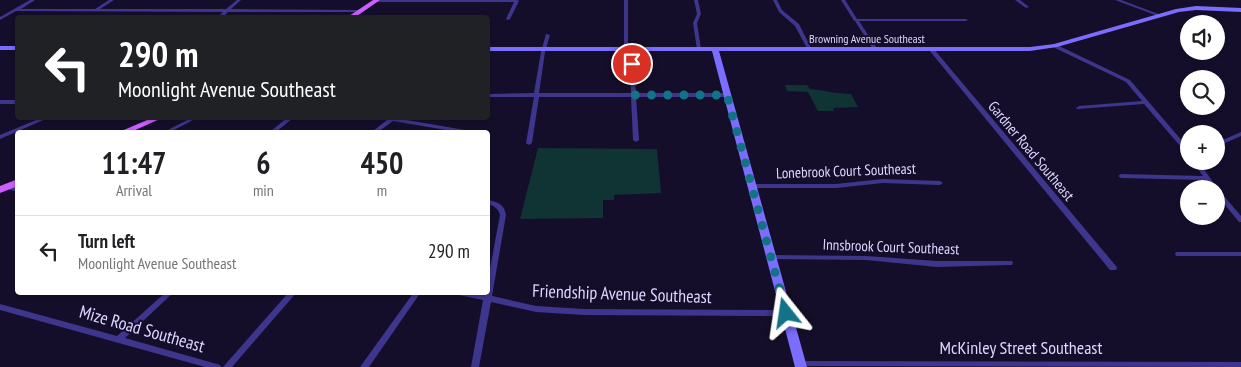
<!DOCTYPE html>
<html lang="en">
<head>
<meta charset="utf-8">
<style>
  :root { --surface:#fff; --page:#f6f6f6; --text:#202124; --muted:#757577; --line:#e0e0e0 }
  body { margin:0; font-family:"PT Sans Narrow",sans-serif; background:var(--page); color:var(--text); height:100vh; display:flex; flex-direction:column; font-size:19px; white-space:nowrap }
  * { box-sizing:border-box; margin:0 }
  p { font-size:16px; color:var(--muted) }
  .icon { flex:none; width:28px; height:28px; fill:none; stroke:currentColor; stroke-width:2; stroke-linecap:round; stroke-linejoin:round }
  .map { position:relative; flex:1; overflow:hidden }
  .details { position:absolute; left:15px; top:130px; width:475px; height:165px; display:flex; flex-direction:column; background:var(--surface); border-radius:5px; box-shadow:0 1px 4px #0004 }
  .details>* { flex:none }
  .hud { position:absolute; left:15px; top:15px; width:475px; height:105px; border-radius:5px; box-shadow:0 1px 4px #0004; background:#202124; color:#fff; overflow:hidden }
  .tools { position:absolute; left:1180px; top:15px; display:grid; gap:10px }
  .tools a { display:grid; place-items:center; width:45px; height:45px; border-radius:50%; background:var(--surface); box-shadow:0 1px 4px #0004; font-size:25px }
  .pin { position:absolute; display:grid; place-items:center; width:42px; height:42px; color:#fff; margin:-21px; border:2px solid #fff; border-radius:50%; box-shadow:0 1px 5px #0007 }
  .me { position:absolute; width:55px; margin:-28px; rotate:345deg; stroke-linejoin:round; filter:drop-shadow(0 0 4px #0008) }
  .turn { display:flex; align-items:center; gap:18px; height:105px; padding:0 20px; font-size:22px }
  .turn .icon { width:65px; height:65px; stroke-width:2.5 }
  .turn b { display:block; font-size:35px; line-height:42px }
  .eta { display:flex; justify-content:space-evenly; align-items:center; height:85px; text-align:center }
  .eta b { font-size:30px; font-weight:800; line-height:35px }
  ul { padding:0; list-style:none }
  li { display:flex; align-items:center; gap:15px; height:70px; padding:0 20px; border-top:1px solid var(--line) }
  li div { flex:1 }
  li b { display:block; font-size:19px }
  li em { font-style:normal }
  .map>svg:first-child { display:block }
</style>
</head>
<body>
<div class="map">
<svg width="1241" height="367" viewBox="0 0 1241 367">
  <rect width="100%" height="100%" fill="#150e2a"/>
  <path fill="#103334" d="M 785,85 L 807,85 L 810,89 C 824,90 836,94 851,94 L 858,107 L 833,108 L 834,111 L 818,111 L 808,92 L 787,91 Z
    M 538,148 L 657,149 L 661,193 L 614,195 L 614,200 L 603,200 L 603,218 L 520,219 Z"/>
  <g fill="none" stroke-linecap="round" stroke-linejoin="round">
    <path fill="#3e358d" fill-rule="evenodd" d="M 30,0 L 35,0 L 21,9 L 95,9 L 109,0 L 114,0 L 100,9 L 226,9 L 237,0 L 241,0 L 231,9 L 359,10 L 361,11 L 359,12 L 228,12 L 222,18 L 217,18 L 223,12 L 16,11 L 0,20 L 0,17 Z
      M 374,0 L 518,0 L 519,1 L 510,19 L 508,20 L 506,19 L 514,2 L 375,2 L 373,1 Z
      M 624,0 L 628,0 L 628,49 L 626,50 L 624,49 Z
      M 694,0 L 698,0 L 701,14 L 697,23 L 701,49 L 699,50 L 697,49 L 693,23 L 697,14 Z
      M 773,0 L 777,0 L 782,10 L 799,24 L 812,50 L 812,51 L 808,51 L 808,50 L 795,26 L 779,12 Z
      M 841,0 L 845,0 L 857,19 L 966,19 L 968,20 L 966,21 L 859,21 L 878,50 L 876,51 L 874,51 L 855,21 L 853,20 L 853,19 Z
      M 1015,0 L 1020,0 L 1029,7 L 1026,8 Z
      M 1115,0 L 1121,0 L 1161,15 L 1158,16 Z
      M 546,34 L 550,35 L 545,52 L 539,93 L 631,93 L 629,49 L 631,48 L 633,49 L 636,93 L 727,93 L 730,95 L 727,97 L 636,97 L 639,140 L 636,142 L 633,140 L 631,97 L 539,97 L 532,143 L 529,145 L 527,144 L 526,143 L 534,97 L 488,97 L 488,94 L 534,93 L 541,52 Z
      M 1053,45 L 1057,45 L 1130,80 L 1189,149 L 1189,155 L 1187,154 L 1144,104 L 1077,109 L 1076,108 L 1079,106 L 1142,101 L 1126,82 L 1053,47 Z
      M 929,48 L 933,48 L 1116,266 L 1117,268 L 1116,270 L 1110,270 L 929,50 Z
      M 0,100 L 18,100 L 18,104 L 0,104 Z
      M 41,118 L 48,118 L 0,139 L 0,135 Z
      M 191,118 L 197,118 L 170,132 L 164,132 Z
      M 287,118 L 293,118 L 276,132 L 271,132 L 271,131 Z
      M 383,118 L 395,118 L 465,130 L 468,132 L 458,132 L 393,121 L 378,132 L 373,132 L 373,131 L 387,120 Z
      M 130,128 L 142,131 L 143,132 L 134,132 L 128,131 L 127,130 L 128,129 Z
      M 1241,132 L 1241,136 L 1216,147 L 1216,143 Z
      M 1192,161 L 1198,161 L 1218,189 L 1241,216 L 1241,222 L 1239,222 L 1216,194 L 1216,189 L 1212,189 L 1205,180 L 1121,178 L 1118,176 L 1121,174 L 1203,176 Z
      M 883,179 L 940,181 L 943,183 L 940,185 L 883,183 L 836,188 L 752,188 L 749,186 L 752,184 L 836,184 Z
      M 6,185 L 18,188 L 18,192 L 4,188 L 3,187 L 4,186 Z
      M 488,200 C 498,202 504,204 506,215 L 492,296 L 536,306 L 584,309 L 786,310 L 789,311 L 790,313 L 789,315 L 786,316 L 584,315 L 536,312 L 491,302 L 479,367 L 471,367 L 483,300 L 459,295 L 456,292 L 474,292 L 485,295 L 485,292 L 488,292 L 488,279 L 500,215 C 498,208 494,206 488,204 Z
      M 1176,252 L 1241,252 L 1241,256 L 1176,256 L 1175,254 Z
      M 769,255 L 866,256 L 937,261 L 1012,261 L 1013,263 L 1012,265 L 1009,265 L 937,267 L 866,260 L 772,259 L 769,259 L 768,257 Z
      M 166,292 L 174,292 L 125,338 L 217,364 L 220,365 L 221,367 L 205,367 L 0,310 L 0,304 L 117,336 Z
      M 289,292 L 297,292 L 232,367 L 223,367 Z
      M 414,292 L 421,292 L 369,367 L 360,367 Z
      M 800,361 L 1241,362 L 1241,367 L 797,366 L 796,364 L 797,362 Z"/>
    <path fill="#7b6eff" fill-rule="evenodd" d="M 1196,6 L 1241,8 L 1241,12 L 1196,10 L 1179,12 L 1057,47 L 1030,51 L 719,51 L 807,367 L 795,367 L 712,51 L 488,51 L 488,47 L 1030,47 L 1054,44 L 1176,9 Z
      M 0,46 L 18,46 L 18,50 L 0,50 Z"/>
    <path fill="#cd5eff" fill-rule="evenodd" d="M 373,0 L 380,0 L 354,18 L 346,18 Z
      M 152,118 L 162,118 L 131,132 L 119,132 Z
      M 18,179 L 18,186 L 0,193 L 0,186 Z"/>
  </g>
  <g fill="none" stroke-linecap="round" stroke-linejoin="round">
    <path stroke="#137287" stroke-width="9" stroke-dasharray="0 16.2" d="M 632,64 L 634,95 L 727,95 L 786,313"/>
  </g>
  <g text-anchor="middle" stroke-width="4" stroke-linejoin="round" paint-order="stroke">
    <g font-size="12" fill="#ded7ff" stroke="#150e2a">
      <text x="867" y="43">Browning Avenue Southeast</text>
    </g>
    <g font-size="15" fill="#ded7ff" stroke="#150e2a">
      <text transform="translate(1031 151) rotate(50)" y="5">Gardner Road Southeast</text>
      <text transform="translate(846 171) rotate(-2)" y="5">Lonebrook Court Southeast</text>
      <text transform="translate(891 247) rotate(2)" y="5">Innsbrook Court Southeast</text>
    </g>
    <g font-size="18" fill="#ded7ff" stroke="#150e2a">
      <text transform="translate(622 294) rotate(2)" y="6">Friendship Avenue Southeast</text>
      <text transform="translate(142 329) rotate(16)" y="6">Mize Road Southeast</text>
      <text x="1021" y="354">McKinley Street Southeast</text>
    </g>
  </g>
</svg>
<div class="tools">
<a><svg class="icon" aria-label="sound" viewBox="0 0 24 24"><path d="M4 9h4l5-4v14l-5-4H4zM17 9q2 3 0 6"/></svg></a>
<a><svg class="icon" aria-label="search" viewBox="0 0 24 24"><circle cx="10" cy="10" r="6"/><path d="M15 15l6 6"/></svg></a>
<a>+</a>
<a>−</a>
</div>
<div class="pin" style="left:632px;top:64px;background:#d93025"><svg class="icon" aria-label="arrive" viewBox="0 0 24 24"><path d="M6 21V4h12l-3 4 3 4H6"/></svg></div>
<svg class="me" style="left:786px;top:313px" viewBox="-20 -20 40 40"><path d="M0-17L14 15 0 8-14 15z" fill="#137287" stroke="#fff" stroke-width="4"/></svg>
<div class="hud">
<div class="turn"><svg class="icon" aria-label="left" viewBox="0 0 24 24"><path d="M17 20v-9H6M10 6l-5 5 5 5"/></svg><div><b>290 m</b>Moonlight Avenue Southeast</div></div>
</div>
<section class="details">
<div class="eta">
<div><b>11:47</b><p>Arrival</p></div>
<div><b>6</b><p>min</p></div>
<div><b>450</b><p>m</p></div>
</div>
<ul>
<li><svg class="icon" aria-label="left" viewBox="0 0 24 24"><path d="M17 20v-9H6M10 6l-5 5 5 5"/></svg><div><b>Turn left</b><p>Moonlight Avenue Southeast</p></div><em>290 m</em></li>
</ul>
</section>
</div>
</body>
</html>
